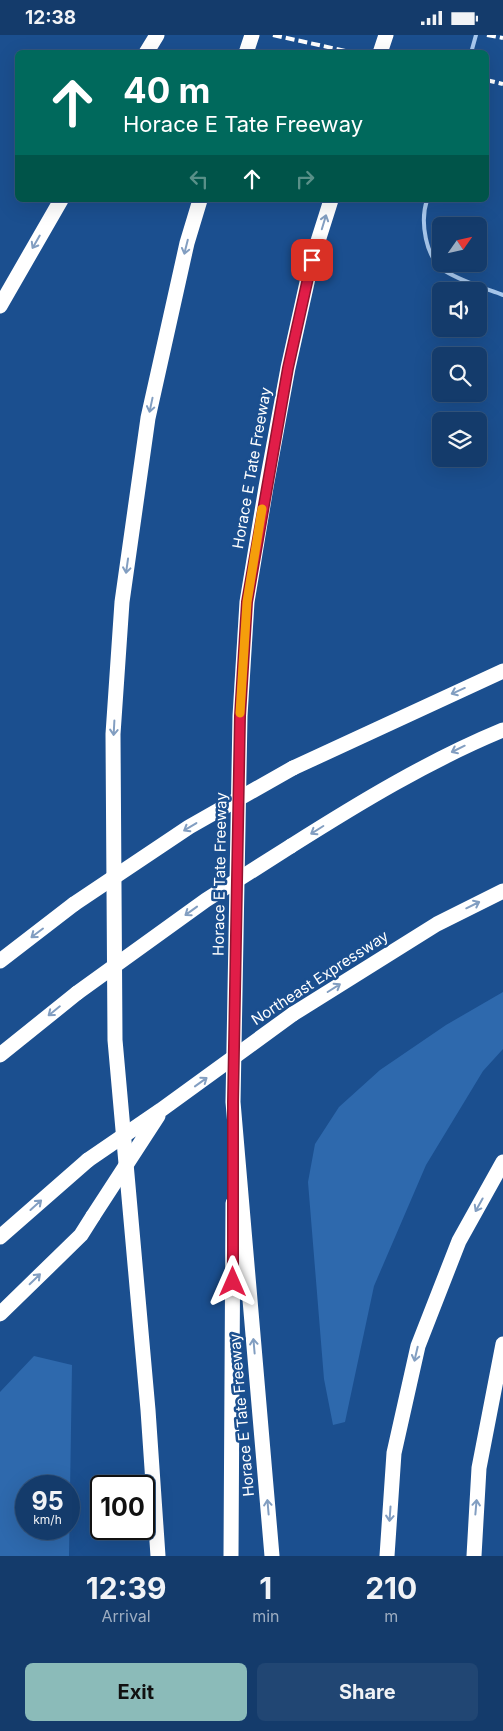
<!DOCTYPE html>
<html lang="en">
<head>
<meta charset="utf-8">
<style>
  :root { --surface:#143b6b; --page:#214673; --text:#f1f3f6; --muted:#9dadc1; --line:#33557e; --accent:#8bbbb9 }
  body { margin:0; font-family:Inter,sans-serif; background:var(--page); color:var(--text); height:100vh; display:flex; flex-direction:column; font-size:19px; white-space:nowrap }
  * { box-sizing:border-box; margin:0 }
  p { font-size:16px; color:var(--muted) }
  .icon { flex:none; width:28px; height:28px; fill:none; stroke:currentColor; stroke-width:2; stroke-linecap:round; stroke-linejoin:round }
  .map { position:relative; height:1521px; overflow:hidden }
  .sheet { display:flex; flex-direction:column; background:var(--surface); flex:1 }
  .sheet>* { flex:none }
  .top-card { position:absolute; left:15px; top:15px; width:474px; height:152px; border-radius:8px; box-shadow:0 5px 20px #0002,0 0 0 1px var(--line); background:#00695c; color:#fff; overflow:hidden }
  .needle { width:32px; rotate:56deg }
  .fabs { position:absolute; left:432px; top:182px; display:grid; gap:10px }
  .fabs a { display:grid; place-items:center; width:55px; height:55px; border-radius:8px; background:var(--surface); box-shadow:0 5px 20px #0002,0 0 0 1px var(--line); font-size:25px }
  .speed { position:absolute; left:15px; top:1440px; display:flex; gap:10px; font-size:25px; font-weight:700; text-align:center }
  .speed>* { display:grid; place-content:center; width:65px; height:65px; border-radius:50%; background:var(--surface); box-shadow:0 5px 20px #0002,0 0 0 1px var(--line); line-height:1 }
  .speed small { font-size:12px; font-weight:400 }
  .speed .limit { border:2px solid #111; border-radius:8px; background:#fff; color:#111 }
  .pin { position:absolute; display:grid; place-items:center; width:42px; height:42px; color:#fff; margin:-21px; border-radius:10px; box-shadow:0 2px 8px #0006 }
  .me { position:absolute; width:55px; margin:-28px; rotate:0deg; stroke-linejoin:round; filter:drop-shadow(0 0 4px #0008) }
  .turn { display:flex; align-items:center; gap:18px; height:105px; padding:0 25px; font-size:22px }
  .turn .icon { width:65px; height:65px; stroke-width:2.5 }
  .turn b { display:block; font-size:35px; line-height:42px }
  .lanes { display:flex; align-items:center; height:48px; padding:0 25px; background:#0003; justify-content:center; gap:25px; direction:ltr }
  .lanes .off { opacity:.35 }
  .eta { display:flex; justify-content:space-evenly; align-items:center; height:85px; text-align:center }
  .eta b { font-size:30px; font-weight:700; line-height:35px }
  .button { display:flex; gap:10px; margin-top:auto; padding:10px 25px }
  .button a { flex:1; height:58px; border-radius:8px; background:var(--accent); color:#111; font-size:20px; font-weight:700; line-height:58px; text-align:center }
  .button a+a { background:var(--page); color:var(--text) }
  .status { display:flex; justify-content:space-between; align-items:center; height:35px; padding:0 25px; background:var(--surface); direction:ltr }
  .status svg { height:14px; fill:currentColor }
  .map>svg:first-child { display:block }
</style>
</head>
<body>
<div class="status"><b>12:38</b><svg viewBox="0 0 49 12"><path d="M0 12V9h3v3zM5 12V6h3v6zM10 12V3h3v9zM15 12V0h3v12zM26 1h20v11H26zM47 4h2v5h-2z"/></svg></div>
<div class="map">
<svg width="503" height="1521" viewBox="0 0 503 1521">
  <rect width="100%" height="100%" fill="#1b4f8f"/>
  <path fill="#2e69ad" fill-rule="evenodd" d="M 503,957 L 503,1014 L 483,1036 L 426,1130 L 374,1251 L 345,1387 L 333,1390 L 324,1344 L 308,1147 L 315,1109 L 339,1072 L 380,1035 L 446,990 Z
    M 34,1321 L 72,1330 L 69,1521 L 0,1521 L 0,1357 ZM 26,1451 L 69,1451 L 69,1494 L 26,1494 Z"/>
  <g fill="none" stroke-linecap="round" stroke-linejoin="round">
    <path stroke="#a9c9ee" stroke-width="4" d="M 471,18 L 476,0
      M 427,165 C 420,186 425,223 445,236 C 463,247 484,253 503,260"/>
    <path stroke="#fff" stroke-width="15" d="M 146,18 L 157,0
      M 246,18 L 252,0
      M 380,18 L 386,0
      M 0,271 L 61,165
      M 293,733 L 503,636
      M 291,811 C 359,768 428,726 503,695
      M 0,926 L 74,869
      M 293,979 L 437,889 L 503,856
      M 0,1020 L 77,958
      M 0,1202 L 88,1125
      M 0,1279 L 81,1200 L 93,1181
      M 158,1521 L 148,1375 L 115,1005 L 113,699 L 122,567 L 148,383 L 187,208 L 200,165
      M 231,1521 L 233,1168
      M 272,1521 L 233,1067 L 240,681 L 247,567 L 266,452 L 288,333 L 312,225 L 331,165
      M 387,1521 L 394,1418 L 418,1311 L 459,1206 L 503,1127
      M 474,1521 L 479,1433 L 503,1309"/>
    <path stroke="#fff" stroke-width="4" stroke-dasharray="9 4" stroke-linecap="butt" d="M 273,0 L 355,18
      M 487,0 L 503,3
      M 486,45 L 503,49"/>
    <path stroke="#fff" stroke-width="15" d="M 74,869 L 189,792 L 293,733
      M 77,958 L 206,865 L 291,811
      M 88,1125 L 161,1075 L 293,979
      M 93,1181 L 158,1081"/>
  </g>
  <defs><path id="oneway-shaft" d="M-6 0H5M1.5-3L5.5 0L1.5 3" fill="none" stroke-width="1.6" stroke-linecap="round" stroke-linejoin="round" transform="scale(1.25)"/></defs>
  <g stroke="#829ec1">
    <use href="#oneway-shaft" transform="translate(324 187) rotate(-73)"/>
    <use href="#oneway-shaft" transform="translate(36 207) rotate(120)"/>
    <use href="#oneway-shaft" transform="translate(186 212) rotate(104)"/>
    <use href="#oneway-shaft" transform="translate(151 370) rotate(102)"/>
    <use href="#oneway-shaft" transform="translate(127 531) rotate(98)"/>
    <use href="#oneway-shaft" transform="translate(458 656) rotate(156)"/>
    <use href="#oneway-shaft" transform="translate(114 693) rotate(93)"/>
    <use href="#oneway-shaft" transform="translate(458 714) rotate(154)"/>
    <use href="#oneway-shaft" transform="translate(190 792) rotate(149)"/>
    <use href="#oneway-shaft" transform="translate(317 795) rotate(148)"/>
    <use href="#oneway-shaft" transform="translate(473 870) rotate(-26)"/>
    <use href="#oneway-shaft" transform="translate(191 876) rotate(144)"/>
    <use href="#oneway-shaft" transform="translate(37 898) rotate(143)"/>
    <use href="#oneway-shaft" transform="translate(334 953) rotate(-32)"/>
    <use href="#oneway-shaft" transform="translate(54 976) rotate(141)"/>
    <use href="#oneway-shaft" transform="translate(201 1047) rotate(-36)"/>
    <use href="#oneway-shaft" transform="translate(36 1170) rotate(-42)"/>
    <use href="#oneway-shaft" transform="translate(479 1170) rotate(119)"/>
    <use href="#oneway-shaft" transform="translate(35 1244) rotate(-44)"/>
    <use href="#oneway-shaft" transform="translate(254 1311) rotate(-95)"/>
    <use href="#oneway-shaft" transform="translate(416 1319) rotate(103)"/>
    <use href="#oneway-shaft" transform="translate(268 1472) rotate(-95)"/>
    <use href="#oneway-shaft" transform="translate(476 1472) rotate(-85)"/>
    <use href="#oneway-shaft" transform="translate(390 1479) rotate(94)"/>
  </g>
  <g fill="none" stroke-linecap="round" stroke-linejoin="round">
    <defs>
      <path id="route" d="M 233,1247 L 233,1067 L 240,681 L 247,567 L 288,333 L 312,225"/>
    </defs>
    <use href="#route" stroke="#92132f" stroke-width="12"/>
    <use href="#route" stroke="#e11d48" stroke-width="9"/>
    <path stroke="#f59e0b" stroke-width="9" d="M 240,678 L 247,567 L 262,474"/>
  </g>
  <g text-anchor="middle" stroke-width="5" stroke-linejoin="round" paint-order="stroke">
    <g font-size="15" fill="#fff" stroke="#1b4f8f">
      <text transform="translate(252 433) rotate(-80)" y="5">Horace E Tate Freeway</text>
      <text transform="translate(220 839) rotate(-89)" y="5">Horace E Tate Freeway</text>
      <text transform="translate(320 943) rotate(-33)" y="5">Northeast Expressway</text>
      <text transform="translate(242 1380) rotate(-95)" y="5">Horace E Tate Freeway</text>
    </g>
  </g>
</svg>
<div class="fabs">
<a><svg class="needle" viewBox="-14 -14 28 28"><path d="M0-13l5 13h-10z" fill="#e53935"/><path d="M0 13l5-13h-10z" fill="#9dadc1"/></svg></a>
<a><svg class="icon" aria-label="sound" viewBox="0 0 24 24"><path d="M4 9h4l5-4v14l-5-4H4zM17 9q2 3 0 6"/></svg></a>
<a><svg class="icon" aria-label="search" viewBox="0 0 24 24"><circle cx="10" cy="10" r="6"/><path d="M15 15l6 6"/></svg></a>
<a><svg class="icon" aria-label="layers" viewBox="0 0 24 24"><path d="M12 4l9 5-9 5-9-5zM3 14l9 5 9-5"/></svg></a>
</div>
<div class="speed"><div>95<small>km/h</small></div><div class="limit">100</div></div>
<div class="pin" style="left:312px;top:225px;background:#d93025"><svg class="icon" aria-label="arrive" viewBox="0 0 24 24"><path d="M6 21V4h12l-3 4 3 4H6"/></svg></div>
<svg class="me" style="left:233px;top:1247px" viewBox="-20 -20 40 40"><path d="M0-17L14 15 0 8-14 15z" fill="#e11d48" stroke="#fff" stroke-width="4"/></svg>
<div class="top-card">
<div class="turn"><svg class="icon" aria-label="ahead" viewBox="0 0 24 24"><path d="M12 20V5M6 11l6-6 6 6"/></svg><div><b>40 m</b>Horace E Tate Freeway</div></div>
<div class="lanes"><svg class="icon off" aria-label="left" viewBox="0 0 24 24"><path d="M17 20v-9H6M10 6l-5 5 5 5"/></svg><svg class="icon" aria-label="ahead" viewBox="0 0 24 24"><path d="M12 20V5M6 11l6-6 6 6"/></svg><svg class="icon off" aria-label="right" viewBox="0 0 24 24"><path d="M7 20v-9h11M14 6l5 5-5 5"/></svg></div>
</div>
</div>
<section class="sheet">
<div class="eta">
<div><b>12:39</b><p>Arrival</p></div>
<div><b>1</b><p>min</p></div>
<div><b>210</b><p>m</p></div>
</div>
<div class="button"><a>Exit</a><a>Share</a></div>
</section>
</body>
</html>
